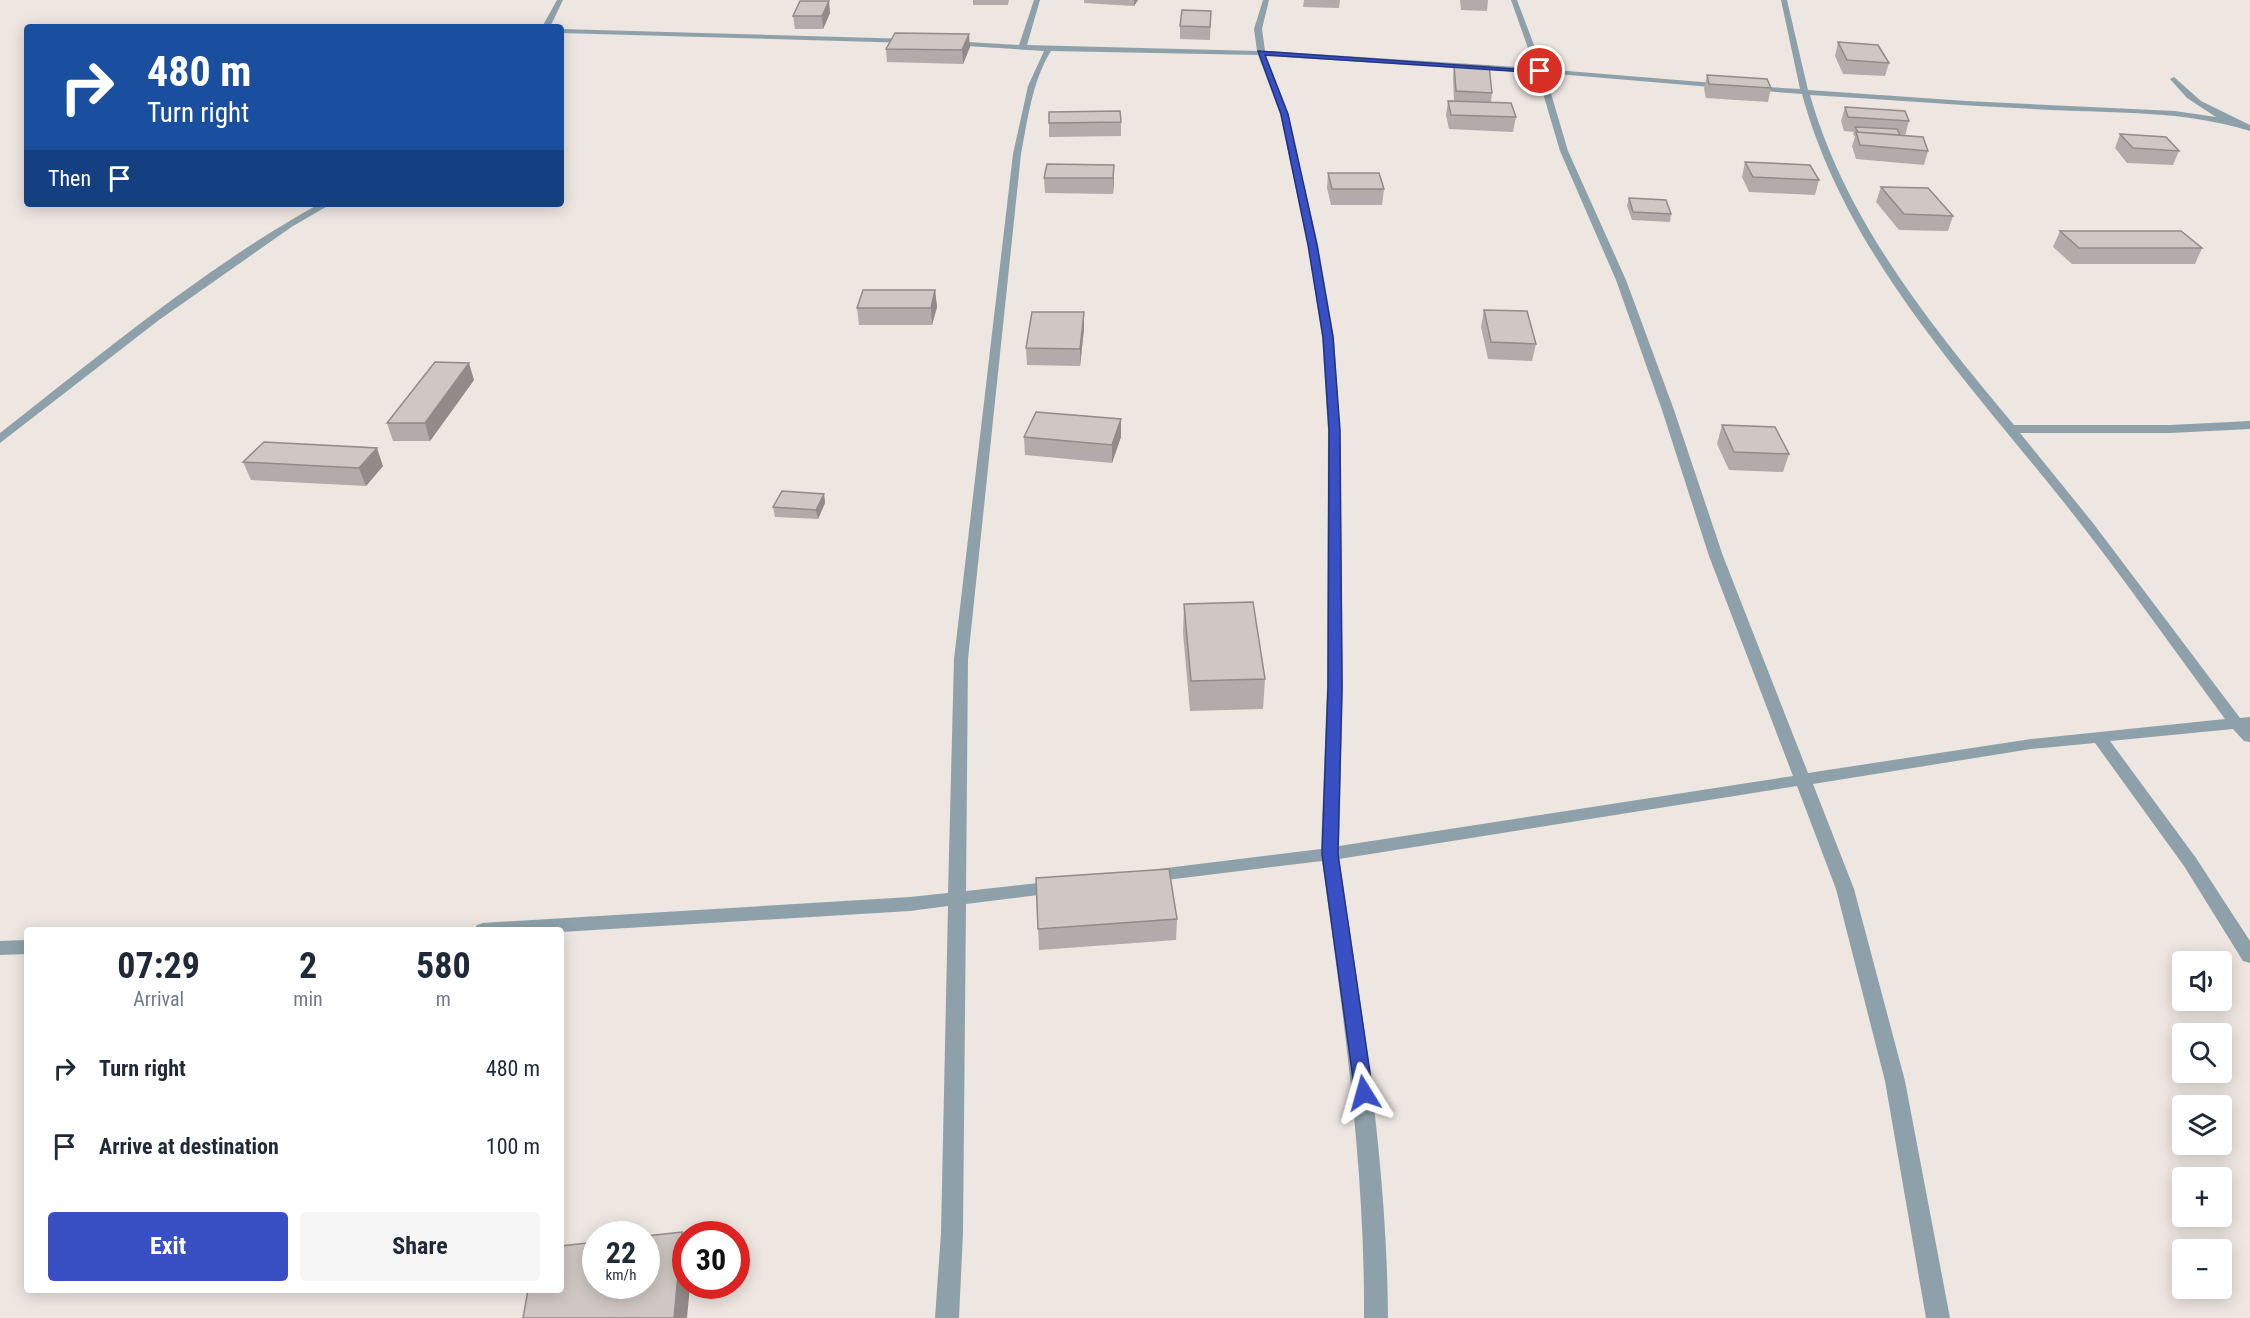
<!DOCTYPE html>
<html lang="en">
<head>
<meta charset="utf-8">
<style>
  :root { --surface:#fff; --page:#f6f6f7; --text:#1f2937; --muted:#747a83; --accent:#3850c3 }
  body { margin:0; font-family:"Roboto Condensed",sans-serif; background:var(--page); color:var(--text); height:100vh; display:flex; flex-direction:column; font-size:22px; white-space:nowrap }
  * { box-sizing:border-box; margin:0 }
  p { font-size:20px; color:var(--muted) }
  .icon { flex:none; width:33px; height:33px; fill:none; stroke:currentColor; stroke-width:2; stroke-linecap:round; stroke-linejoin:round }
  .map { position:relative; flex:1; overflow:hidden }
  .drawer { position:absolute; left:24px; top:927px; width:540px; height:366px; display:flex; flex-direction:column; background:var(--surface); border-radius:6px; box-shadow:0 3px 15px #0003 }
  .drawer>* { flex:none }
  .hud { position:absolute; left:24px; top:24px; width:540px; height:183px; border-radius:6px; box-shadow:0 3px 15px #0003; background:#1a4fa0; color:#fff; overflow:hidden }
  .fabs { position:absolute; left:2172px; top:951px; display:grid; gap:12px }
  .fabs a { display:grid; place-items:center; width:60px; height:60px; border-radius:6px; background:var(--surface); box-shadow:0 3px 15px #0003; font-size:30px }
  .speed { position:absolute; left:582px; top:1221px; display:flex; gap:12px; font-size:30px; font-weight:700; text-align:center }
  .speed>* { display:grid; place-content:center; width:78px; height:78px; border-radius:50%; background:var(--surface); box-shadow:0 3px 15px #0003; line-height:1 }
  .speed small { font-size:15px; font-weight:400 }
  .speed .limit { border:9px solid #d22; background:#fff; color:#111 }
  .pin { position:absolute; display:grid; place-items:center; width:51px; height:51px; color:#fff; margin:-26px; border:3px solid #fff; border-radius:50%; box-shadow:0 2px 6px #0007 }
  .me { position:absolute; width:66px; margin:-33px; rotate:352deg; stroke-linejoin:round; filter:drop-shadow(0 0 4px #0008) }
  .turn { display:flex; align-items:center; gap:21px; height:126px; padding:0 24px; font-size:27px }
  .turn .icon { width:78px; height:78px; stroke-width:2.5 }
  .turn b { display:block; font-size:42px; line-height:51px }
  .then { display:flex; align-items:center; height:57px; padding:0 24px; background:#0003; gap:12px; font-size:22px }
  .eta { display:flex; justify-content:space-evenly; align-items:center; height:102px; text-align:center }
  .eta b { font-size:36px; font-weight:700; line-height:42px }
  .action { display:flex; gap:12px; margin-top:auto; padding:12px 24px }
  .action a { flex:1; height:69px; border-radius:6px; background:var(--accent); color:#fff; font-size:24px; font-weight:700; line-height:69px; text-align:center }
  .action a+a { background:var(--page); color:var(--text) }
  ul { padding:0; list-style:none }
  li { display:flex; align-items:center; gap:18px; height:78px; padding:0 24px }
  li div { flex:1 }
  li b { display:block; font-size:22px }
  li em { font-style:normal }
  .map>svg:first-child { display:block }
</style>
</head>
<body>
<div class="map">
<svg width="2250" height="1318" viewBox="0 0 2250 1318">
  <rect width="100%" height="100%" fill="#ede6e1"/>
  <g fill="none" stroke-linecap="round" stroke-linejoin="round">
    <path fill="#8ea1aa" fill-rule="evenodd" d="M 557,0 L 563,0 L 550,27 L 542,27 Z
      M 1034,0 L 1040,0 L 1027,45 L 1257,51 L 1254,29 L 1263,0 L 1269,0 L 1262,29 L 1265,51 L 1535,68 L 1511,0 L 1517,0 L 1543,69 L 1726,84 L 1727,86 L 1723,88 L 1545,73 L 1568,151 L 1626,280 L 1674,410 L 1723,556 L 1808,773 L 2031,739 L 2225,719 C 2171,646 2119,571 2062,500 C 1963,376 1845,252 1802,94 L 1750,90 L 1746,88 L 1750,86 L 1800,89 L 1781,0 L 1787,0 L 1808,90 L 1966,101 L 2175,111 L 2216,117 L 2187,98 L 2170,79 L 2174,77 L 2201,101 L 2250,125 L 2250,131 C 2186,111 2118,113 2051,110 C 1971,106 1890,100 1810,95 C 1846,221 1931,326 2014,425 L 2170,425 L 2250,421 L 2250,429 L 2170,433 L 2020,433 L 2093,523 L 2240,718 L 2250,717 L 2250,742 L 2244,741 L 2233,729 L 2110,741 L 2196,858 L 2250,941 L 2250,963 L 2243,961 L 2184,866 L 2095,743 L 2031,749 L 1813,784 L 1854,889 L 1905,1081 L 1950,1318 L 1926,1318 L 1885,1081 L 1836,889 L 1797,786 L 1339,859 C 1362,1011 1387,1163 1388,1318 L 1364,1318 C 1365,1164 1343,1013 1322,861 L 1150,882 L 1144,881 L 1141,876 L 1144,871 L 1150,870 L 1321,849 L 1327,687 L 1328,430 L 1322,337 L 1308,245 L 1280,114 L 1258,55 L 1051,51 C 1032,82 1028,118 1021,154 L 968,659 L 966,891 L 1055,881 L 1061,882 L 1064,887 L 1061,892 L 1055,893 L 966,904 L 963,1233 L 959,1318 L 935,1318 L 941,1233 L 948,906 L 910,911 L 561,932 L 561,930 L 474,930 L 477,925 L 483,923 L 910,897 L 948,893 L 954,659 L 1013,154 L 1028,86 L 1044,51 L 951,45 L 947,43 L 951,41 L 1019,45 ZM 1266,56 L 1537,73 L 1560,151 L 1616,280 L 1662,410 L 1709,556 L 1793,776 L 1339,846 L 1343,687 L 1340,430 L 1334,337 L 1318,245 L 1288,114 Z
      M 561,29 L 912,39 L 916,41 L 912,43 L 561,33 Z
      M 319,204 L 331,204 L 293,226 L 159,320 L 0,443 L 0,433 C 101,354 207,266 319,204 Z
      M 27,940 L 27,954 L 0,955 L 0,941 Z"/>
  </g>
  <path fill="#b2aba9" d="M 973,0 L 1009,0 L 1008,5 L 973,5 Z
    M 1084,0 L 1138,0 L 1134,6 L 1084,3 Z
    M 1304,0 L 1340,0 L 1339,8 L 1303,7 Z
    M 1460,0 L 1488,0 L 1487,11 L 1461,10 Z
    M 1211,11 L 1210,40 L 1180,39 L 1180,26 Z
    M 830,13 L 823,29 L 795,29 L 793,16 Z
    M 1838,42 L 1889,63 L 1885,76 L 1843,74 L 1835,56 Z
    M 970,47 L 963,64 L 887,62 L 886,49 Z
    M 1454,65 L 1492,93 L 1491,103 L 1516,117 L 1513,132 L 1449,129 L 1446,115 L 1448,101 L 1454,101 L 1453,78 Z
    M 1707,75 L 1771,88 L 1768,102 L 1706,98 L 1704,89 Z
    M 1845,107 L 1909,121 L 1905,136 L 1928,151 L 1924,165 L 1856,159 L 1852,146 L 1855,137 L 1853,134 L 1854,132 L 1844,131 L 1841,121 Z
    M 1049,112 L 1121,122 L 1121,136 L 1049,137 Z
    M 2120,134 L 2179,151 L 2173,165 L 2127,163 L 2115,148 Z
    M 1745,162 L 1819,180 L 1815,195 L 1749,192 L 1742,177 Z
    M 1114,165 L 1114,180 L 1113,194 L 1045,193 L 1044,178 Z
    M 1328,173 L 1384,189 L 1382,205 L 1331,205 L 1327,188 Z
    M 1881,187 L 1953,216 L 1948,231 L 1899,230 L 1876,202 Z
    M 1629,198 L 1671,214 L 1670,222 L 1632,220 L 1627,206 Z
    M 2060,231 L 2202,248 L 2195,264 L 2072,264 L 2053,247 Z
    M 935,290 L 937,307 L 932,325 L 859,325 L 857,308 Z
    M 1484,310 L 1536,344 L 1532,361 L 1488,359 L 1481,327 Z
    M 1084,329 L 1080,366 L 1027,365 L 1026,348 Z
    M 474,380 L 430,441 L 393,441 L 387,423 Z
    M 1121,419 L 1121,437 L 1112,463 L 1025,455 L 1024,437 Z
    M 1722,425 L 1789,454 L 1783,472 L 1729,470 L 1717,444 Z
    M 243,462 L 383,466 L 366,486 L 251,480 Z
    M 824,494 L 825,503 L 818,519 L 775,517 L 773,507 Z
    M 1184,604 L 1265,679 L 1263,709 L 1190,711 L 1183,633 Z
    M 1036,878 L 1177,919 L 1176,940 L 1039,950 Z"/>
  <path fill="#918b89" d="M 1134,0 L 1138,0 L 1134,6 Z
    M 829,1 L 830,13 L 823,29 L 822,16 Z
    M 969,34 L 970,47 L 963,64 L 962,50 Z
    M 1114,165 L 1114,180 L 1113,194 L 1113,178 Z
    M 935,290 L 937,307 L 932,325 L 931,308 Z
    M 1084,312 L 1084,329 L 1080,366 L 1080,349 Z
    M 469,363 L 474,380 L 430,441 L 425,423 Z
    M 1121,419 L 1121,437 L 1112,463 L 1112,445 Z
    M 377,448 L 383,466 L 366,486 L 359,468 Z
    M 824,494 L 825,503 L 818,519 L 816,510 Z
    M 682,1232 L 686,1242 L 686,1286 L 690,1286 L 687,1318 L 674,1318 Z"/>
  <path fill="#cfc7c4" stroke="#918b89" stroke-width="1.5" d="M 800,1 L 829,1 L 822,16 L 793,16 Z
    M 1182,10 L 1211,11 L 1210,27 L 1180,26 Z
    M 895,33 L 969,34 L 962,50 L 886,49 Z
    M 1838,42 L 1878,45 L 1889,63 L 1847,60 Z
    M 1454,65 L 1489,66 L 1492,93 L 1456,91 Z
    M 1707,75 L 1767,79 L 1771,88 L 1709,84 Z
    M 1448,101 L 1511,103 L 1516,117 L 1451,115 Z
    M 1845,107 L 1905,111 L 1909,121 L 1848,117 Z
    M 1120,111 L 1121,122 L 1049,123 L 1049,112 Z
    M 1855,127 L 1897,129 L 1900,135 L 1858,132 Z
    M 1856,132 L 1923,137 L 1928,151 L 1860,145 Z
    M 2120,134 L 2166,137 L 2179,151 L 2133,148 Z
    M 1745,162 L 1810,165 L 1819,180 L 1753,177 Z
    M 1047,164 L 1114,165 L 1113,178 L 1044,178 Z
    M 1328,173 L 1379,173 L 1384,189 L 1332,189 Z
    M 1881,187 L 1928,188 L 1953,216 L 1904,214 Z
    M 1629,198 L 1666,200 L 1671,214 L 1633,212 Z
    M 2060,231 L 2181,231 L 2202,248 L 2079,248 Z
    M 863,290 L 935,290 L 931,308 L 857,308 Z
    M 1484,310 L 1527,311 L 1536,344 L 1491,342 Z
    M 1032,312 L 1084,312 L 1080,349 L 1026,348 Z
    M 435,362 L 469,363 L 425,423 L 387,423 Z
    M 1036,412 L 1121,419 L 1112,445 L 1024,437 Z
    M 1722,425 L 1775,427 L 1789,454 L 1734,452 Z
    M 264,442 L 377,448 L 359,468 L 243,462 Z
    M 782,491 L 824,494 L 816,510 L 773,507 Z
    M 1253,602 L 1265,679 L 1191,681 L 1184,604 Z
    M 1169,869 L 1177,919 L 1038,929 L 1036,878 Z
    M 682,1232 L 674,1318 L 523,1318 L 528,1290 L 561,1290 L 561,1246 L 596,1242 L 596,1286 L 646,1286 L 646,1236 Z"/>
  <path fill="#3850c3" stroke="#24347f" stroke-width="1.5" d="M 1258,51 L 1544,71 L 1540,73 L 1265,55 L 1288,114 L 1317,245 L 1333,337 L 1340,430 L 1342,687 L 1338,854 L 1373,1093 L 1370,1098 L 1364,1100 L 1357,1098 L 1355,1093 L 1322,854 L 1328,687 L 1329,430 L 1323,337 L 1308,245 L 1281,114 Z"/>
</svg>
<div class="fabs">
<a><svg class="icon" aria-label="sound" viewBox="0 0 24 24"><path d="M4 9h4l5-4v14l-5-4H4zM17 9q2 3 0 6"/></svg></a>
<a><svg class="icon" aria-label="search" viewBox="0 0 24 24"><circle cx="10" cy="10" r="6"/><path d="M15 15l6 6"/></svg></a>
<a><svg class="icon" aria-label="layers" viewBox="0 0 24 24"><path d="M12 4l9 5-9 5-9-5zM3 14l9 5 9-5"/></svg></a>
<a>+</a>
<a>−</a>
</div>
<div class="speed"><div>22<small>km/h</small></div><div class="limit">30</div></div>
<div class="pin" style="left:1540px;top:71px;background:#d93025"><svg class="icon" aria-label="arrive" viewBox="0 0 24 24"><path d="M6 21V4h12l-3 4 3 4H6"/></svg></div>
<svg class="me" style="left:1364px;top:1093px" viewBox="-20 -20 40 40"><path d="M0-17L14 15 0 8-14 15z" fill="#3850c3" stroke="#fff" stroke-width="4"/></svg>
<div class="hud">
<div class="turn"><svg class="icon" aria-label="right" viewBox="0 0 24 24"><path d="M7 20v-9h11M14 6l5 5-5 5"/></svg><div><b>480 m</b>Turn right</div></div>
<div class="then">Then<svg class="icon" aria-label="arrive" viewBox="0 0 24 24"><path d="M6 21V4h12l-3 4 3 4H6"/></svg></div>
</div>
<section class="drawer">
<div class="eta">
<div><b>07:29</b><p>Arrival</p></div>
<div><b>2</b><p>min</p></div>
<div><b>580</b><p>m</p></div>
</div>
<ul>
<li><svg class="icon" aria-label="right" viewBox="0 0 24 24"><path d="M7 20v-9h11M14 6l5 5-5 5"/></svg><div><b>Turn right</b></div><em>480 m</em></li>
<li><svg class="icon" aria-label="arrive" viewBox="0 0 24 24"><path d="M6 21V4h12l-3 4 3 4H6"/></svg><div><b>Arrive at destination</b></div><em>100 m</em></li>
</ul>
<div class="action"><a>Exit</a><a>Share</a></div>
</section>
</div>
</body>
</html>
